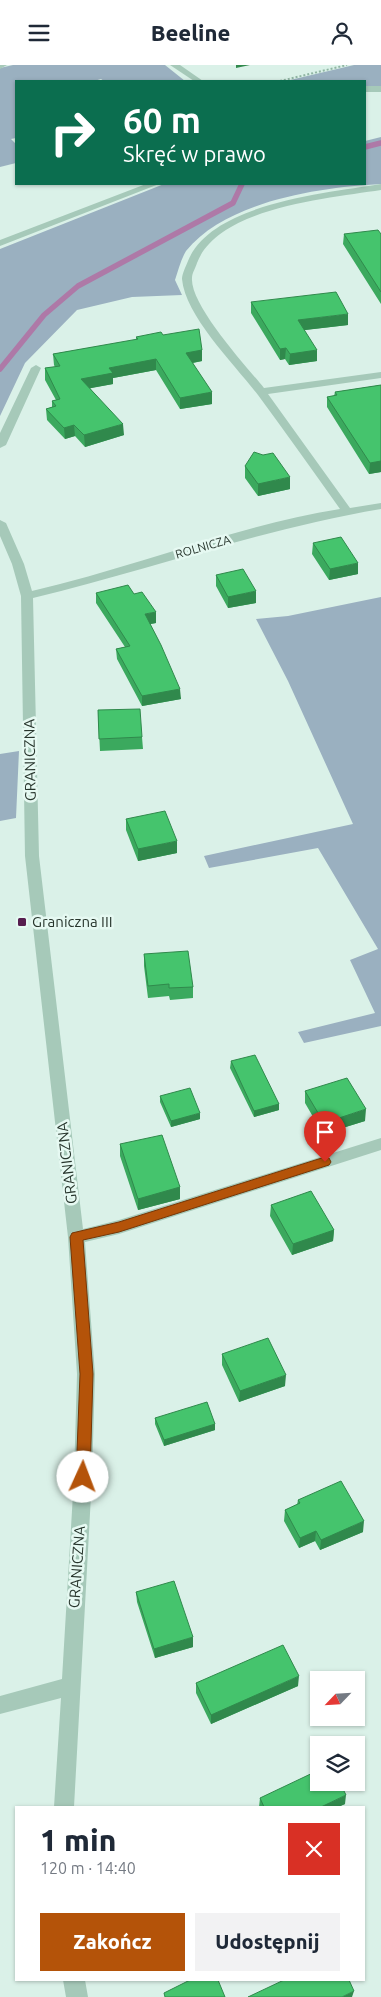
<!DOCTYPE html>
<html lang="pl">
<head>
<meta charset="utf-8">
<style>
  :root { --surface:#fff; --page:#f2f2f3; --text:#1f2937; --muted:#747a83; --accent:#b45309 }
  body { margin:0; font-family:Ubuntu,sans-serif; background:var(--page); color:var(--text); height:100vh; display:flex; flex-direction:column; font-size:19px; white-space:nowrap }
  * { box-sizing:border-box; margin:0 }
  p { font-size:16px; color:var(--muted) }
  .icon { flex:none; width:28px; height:28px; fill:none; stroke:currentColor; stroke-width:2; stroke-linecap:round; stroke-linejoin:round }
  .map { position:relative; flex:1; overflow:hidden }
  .drawer { position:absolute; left:15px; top:1741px; width:350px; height:175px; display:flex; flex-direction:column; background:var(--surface); border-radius:0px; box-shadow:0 1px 4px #0004 }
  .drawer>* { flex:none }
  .top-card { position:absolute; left:15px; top:15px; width:351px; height:105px; border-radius:0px; box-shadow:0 1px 4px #0004; background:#0b6e4f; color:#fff; overflow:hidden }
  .needle { width:32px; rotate:245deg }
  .fabs { position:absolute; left:310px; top:1606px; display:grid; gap:10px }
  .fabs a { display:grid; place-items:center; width:55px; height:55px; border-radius:0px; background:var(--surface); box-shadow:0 1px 4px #0004; font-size:25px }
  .pin { position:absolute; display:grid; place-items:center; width:42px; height:42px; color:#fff; margin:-51px -21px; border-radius:50% 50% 50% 0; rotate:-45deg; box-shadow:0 0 5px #0007 }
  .pin .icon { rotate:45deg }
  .me { position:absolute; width:55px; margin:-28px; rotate:2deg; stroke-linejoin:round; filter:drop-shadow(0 0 4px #0008) }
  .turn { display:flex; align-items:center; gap:18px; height:105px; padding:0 25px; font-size:22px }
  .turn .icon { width:65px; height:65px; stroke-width:2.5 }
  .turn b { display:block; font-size:35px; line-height:42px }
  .round { display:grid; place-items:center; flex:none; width:52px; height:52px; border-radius:0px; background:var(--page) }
  .overview { display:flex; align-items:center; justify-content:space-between; height:85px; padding:0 25px }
  h1 { font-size:30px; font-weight:800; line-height:38px }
  .button { display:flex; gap:10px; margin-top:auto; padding:10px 25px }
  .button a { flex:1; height:58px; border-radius:0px; background:var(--accent); color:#fff; font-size:20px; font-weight:800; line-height:58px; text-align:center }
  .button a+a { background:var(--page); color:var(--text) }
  header { display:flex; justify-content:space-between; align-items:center; height:65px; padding:0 25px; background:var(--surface); font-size:22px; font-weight:800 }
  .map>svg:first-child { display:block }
</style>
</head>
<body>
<header><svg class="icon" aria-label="menu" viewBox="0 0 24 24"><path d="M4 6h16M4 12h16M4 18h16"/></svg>Beeline<svg class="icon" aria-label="person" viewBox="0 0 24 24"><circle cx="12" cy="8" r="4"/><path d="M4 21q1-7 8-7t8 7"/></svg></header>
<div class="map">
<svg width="381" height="1932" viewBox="0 0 381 1932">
  <rect width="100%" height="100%" fill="#daf1e8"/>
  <path fill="#9ab0c0" d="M 13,0 L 165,0 L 185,16 L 104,16 L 101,14 L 94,16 L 16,16 L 16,73 L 11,74 L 16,79 L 16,98 L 0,102 L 0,3 Z
    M 354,0 L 381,0 L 381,22 L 365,22 L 365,16 L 286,16 Z
    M 381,72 L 381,119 C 321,122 226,136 186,186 C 181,194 178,206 175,215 L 182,230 L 132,232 L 77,245 L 25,298 L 0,351 L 0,184 L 164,119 L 365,119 L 365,76 Z
    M 381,532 L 381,961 L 304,978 L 298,967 L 375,948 L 350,895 L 378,884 L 318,783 L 209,803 L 204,791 L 353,759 L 288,616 L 256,554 L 288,551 Z
    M 19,686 L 16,753 L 0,756 L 0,689 Z"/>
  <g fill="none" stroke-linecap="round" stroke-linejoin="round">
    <path stroke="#ae79a7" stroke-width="5.5" d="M 365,82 L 381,78
      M 0,304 L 44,250 L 78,221 L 233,138 L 242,119"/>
    <path stroke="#90b5a3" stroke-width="2" stroke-dasharray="2 2" stroke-linecap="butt" d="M 280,16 L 347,0"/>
    <path fill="#a6c9b9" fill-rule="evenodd" d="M 0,0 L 7,0 L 0,4 Z
      M 170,0 L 180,0 L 203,16 L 194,16 Z
      M 365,21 L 381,21 L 381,27 L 365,27 Z
      M 146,119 L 159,119 L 0,181 L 0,175 Z
      M 381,119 L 381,125 C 330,133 218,142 197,198 C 196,202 192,208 192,213 C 190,240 246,301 264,323 L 381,307 L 381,313 L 268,329 L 350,443 L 381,438 L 381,444 C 262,464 150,505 33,533 L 39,791 L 83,1164 L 119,1155 L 381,1073 L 381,1085 L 119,1169 L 85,1177 L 95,1309 L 92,1412 L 74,1742 L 54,1742 L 61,1633 L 0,1649 L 0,1631 L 62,1614 L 74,1412 L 77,1309 L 68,1172 L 25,791 L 21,531 L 12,499 L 0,471 L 0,455 L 6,458 L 24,499 L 32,526 C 135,502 235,461 340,444 C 313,406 286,368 258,330 C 236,301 185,251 182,214 C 182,209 186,201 188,196 C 211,138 327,128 381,119 Z
      M 36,300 L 41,303 L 6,380 L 0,383 L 0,368 L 31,303 Z
      M 63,1915 L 85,1915 L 88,1932 L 66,1932 Z"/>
  </g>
  <path fill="#3ba95e" d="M 344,169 L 381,169 L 381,239 L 343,179 Z
    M 251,237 L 348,260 L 304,265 L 317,296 L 289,300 L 285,294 L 280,295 L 251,248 Z
    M 163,270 L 202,285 L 202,296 L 193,298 L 212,339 L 180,344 L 156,305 L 113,313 L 113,319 L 90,323 L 124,370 L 85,382 L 75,371 L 65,374 L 47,355 L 46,344 L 52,342 L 52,336 L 56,335 L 45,315 L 45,303 L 55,302 L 54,300 L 53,289 L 136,275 L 136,272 Z
    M 381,320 L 381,407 L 369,409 L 327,342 L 327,332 L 334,331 L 335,327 Z
    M 245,401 L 290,424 L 258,431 L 245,413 Z
    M 313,478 L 358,509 L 329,515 L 312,489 Z
    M 216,510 L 256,538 L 228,543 L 216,521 Z
    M 96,528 L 156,558 L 150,559 L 181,634 L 142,641 L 117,594 L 116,584 L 125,582 L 96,538 Z
    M 98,645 L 142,672 L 143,684 L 100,686 Z
    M 126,754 L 177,788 L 138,796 L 126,765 Z
    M 144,889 L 193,922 L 193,933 L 170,935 L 169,931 L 148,933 L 144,901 Z
    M 231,996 L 279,1039 L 279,1045 L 254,1052 L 230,1003 Z
    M 305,1026 L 365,1056 L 323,1069 L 305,1038 Z
    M 160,1031 L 200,1054 L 171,1062 L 160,1037 Z
    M 120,1079 L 180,1122 L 180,1134 L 138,1145 L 120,1091 Z
    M 271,1140 L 334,1165 L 333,1176 L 292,1190 L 270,1151 Z
    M 222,1289 L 285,1321 L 239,1337 L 222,1300 Z
    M 155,1353 L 215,1359 L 215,1365 L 164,1381 L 155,1359 Z
    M 298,1435 L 363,1467 L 320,1485 L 315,1476 L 299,1483 L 284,1456 L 285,1445 L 297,1440 Z
    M 136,1527 L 193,1582 L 155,1593 L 137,1537 Z
    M 196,1618 L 298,1621 L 211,1659 L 196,1628 Z
    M 260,1733 L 345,1739 L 338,1742 L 259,1742 Z"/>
  <path fill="#30894c" d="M 236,0 L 250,0 L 236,3 Z
    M 348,249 L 348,260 L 297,266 L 298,255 Z
    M 286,283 L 285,294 L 280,295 L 280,284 Z
    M 202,285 L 202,296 L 186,299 L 186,288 Z
    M 317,285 L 317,296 L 289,300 L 290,289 Z
    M 156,294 L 156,305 L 113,313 L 113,319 L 81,325 L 81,314 L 109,303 Z
    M 212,327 L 212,339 L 180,344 L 180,333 Z
    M 123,359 L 124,370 L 85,382 L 84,370 Z
    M 74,360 L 75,371 L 65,374 L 64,363 Z
    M 381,396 L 381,407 L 369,409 L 370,398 Z
    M 290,412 L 290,424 L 258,431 L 258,419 Z
    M 358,498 L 358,509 L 329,515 L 330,504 Z
    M 256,526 L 256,538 L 228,543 L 228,532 Z
    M 156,547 L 156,558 L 145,560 L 145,549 Z
    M 180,624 L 181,634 L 142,641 L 142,631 Z
    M 177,776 L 177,788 L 138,796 L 138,784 Z
    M 279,1039 L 279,1045 L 254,1052 L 254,1046 Z
    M 366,1044 L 365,1056 L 323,1069 L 324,1058 Z
    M 200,1048 L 200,1054 L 171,1062 L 171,1056 Z
    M 180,1122 L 180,1134 L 138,1145 L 138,1134 Z
    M 334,1165 L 333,1176 L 292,1190 L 293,1179 Z
    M 286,1310 L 285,1321 L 239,1337 L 240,1326 Z
    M 215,1359 L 215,1365 L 164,1381 L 164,1375 Z
    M 364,1456 L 363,1467 L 320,1485 L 321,1475 Z
    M 316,1466 L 315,1476 L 299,1483 L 300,1473 Z
    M 193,1572 L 193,1582 L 155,1593 L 154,1584 Z
    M 299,1611 L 298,1621 L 211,1659 L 211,1650 Z
    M 346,1730 L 345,1739 L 338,1742 L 321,1742 Z
    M 354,1926 L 352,1932 L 342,1932 Z"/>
  <path fill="#45c46d" stroke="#30894c" d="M 378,165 L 381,169 L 381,227 L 344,169 Z
    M 336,227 L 348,249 L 298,255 L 317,285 L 290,289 L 286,283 L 280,284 L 251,237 Z
    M 199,264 L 202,285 L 186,288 L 212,327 L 180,333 L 156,294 L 109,303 L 113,308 L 81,314 L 123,359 L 84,370 L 74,360 L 64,363 L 46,344 L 56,341 L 52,336 L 60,334 L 45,303 L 60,301 L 53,289 L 138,274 L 136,272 L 161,267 L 163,270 Z
    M 381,320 L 381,396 L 370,398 L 327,332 L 337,330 L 335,327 Z
    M 254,387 L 263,390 L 273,388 L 290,412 L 258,419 L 245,401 Z
    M 341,472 L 358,498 L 330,504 L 313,478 Z
    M 243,504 L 256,526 L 228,532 L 216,510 Z
    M 128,520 L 134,529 L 142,527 L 156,547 L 145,549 L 161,580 L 180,624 L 142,631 L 116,584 L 130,581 L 96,528 Z
    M 140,644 L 142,672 L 99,674 L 98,645 Z
    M 165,746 L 177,776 L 138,784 L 126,754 Z
    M 188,886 L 193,922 L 169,923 L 169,919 L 148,921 L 144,889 Z
    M 255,990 L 279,1039 L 254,1046 L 231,996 Z
    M 347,1013 L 366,1044 L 324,1058 L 305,1026 Z
    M 190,1023 L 200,1048 L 171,1056 L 160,1031 Z
    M 162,1070 L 180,1122 L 138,1134 L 120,1079 Z
    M 311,1126 L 334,1165 L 293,1179 L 271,1140 Z
    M 268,1273 L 286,1310 L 240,1326 L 222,1289 Z
    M 207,1337 L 215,1359 L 164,1375 L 155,1353 Z
    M 341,1416 L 364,1456 L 321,1475 L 316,1466 L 300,1473 L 285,1445 L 300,1438 L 298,1435 Z
    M 174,1516 L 193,1572 L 154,1584 L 136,1527 Z
    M 283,1580 L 299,1611 L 211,1650 L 196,1618 Z
    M 319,1705 L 319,1718 L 340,1718 L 346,1730 L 321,1742 L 264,1742 L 260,1733 Z
    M 190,1915 L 218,1915 L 225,1932 L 165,1932 L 164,1928 Z
    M 284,1915 L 349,1915 L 354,1926 L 342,1932 L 248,1932 Z"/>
  <path fill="#b45309" stroke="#753606" d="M 325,1092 L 329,1093 L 331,1097 L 329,1100 L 119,1167 L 83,1175 L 93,1309 L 90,1412 L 88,1416 L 83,1418 L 78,1416 L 76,1412 L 80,1309 L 70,1172 L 72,1168 L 119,1157 Z"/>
  <rect fill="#561d4e" stroke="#e6f9f2" stroke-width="2" x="17" y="852" width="10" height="10" rx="2.5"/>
  <g text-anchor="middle" stroke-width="5" stroke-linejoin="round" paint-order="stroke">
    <g font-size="12" fill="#27352c" stroke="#e6f9f2">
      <text transform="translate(203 482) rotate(-16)" y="4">ROLNICZA</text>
    </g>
    <g font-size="15" fill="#27352c" stroke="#e6f9f2">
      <text transform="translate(30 695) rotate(-91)" y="5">GRANICZNA</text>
      <text transform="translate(67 1098) rotate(-97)" y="5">GRANICZNA</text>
      <text transform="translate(77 1502) rotate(-86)" y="5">GRANICZNA</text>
    </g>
    <g font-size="15" fill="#27352c" stroke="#e6f9f2" text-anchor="start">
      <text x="32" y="862">Graniczna III</text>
    </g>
  </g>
</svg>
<div class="fabs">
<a><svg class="needle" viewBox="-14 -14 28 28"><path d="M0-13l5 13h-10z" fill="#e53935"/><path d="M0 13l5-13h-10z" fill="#747a83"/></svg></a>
<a><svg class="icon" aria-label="layers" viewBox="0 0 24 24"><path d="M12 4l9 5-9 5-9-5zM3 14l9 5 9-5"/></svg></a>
</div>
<div class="pin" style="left:325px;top:1097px;background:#d93025"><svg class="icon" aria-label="arrive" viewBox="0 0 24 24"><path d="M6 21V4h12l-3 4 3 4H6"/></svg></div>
<svg class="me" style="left:83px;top:1412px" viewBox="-20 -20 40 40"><circle r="19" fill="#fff"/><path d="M0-13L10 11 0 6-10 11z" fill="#b45309"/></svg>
<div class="top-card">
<div class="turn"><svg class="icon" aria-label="right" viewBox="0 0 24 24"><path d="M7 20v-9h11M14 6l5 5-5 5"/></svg><div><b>60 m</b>Skręć w prawo</div></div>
</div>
<section class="drawer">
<div class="overview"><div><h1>1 min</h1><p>120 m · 14:40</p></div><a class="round" style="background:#d93025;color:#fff"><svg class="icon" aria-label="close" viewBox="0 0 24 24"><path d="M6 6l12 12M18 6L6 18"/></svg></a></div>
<div class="button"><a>Zakończ</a><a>Udostępnij</a></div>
</section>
</div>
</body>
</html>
